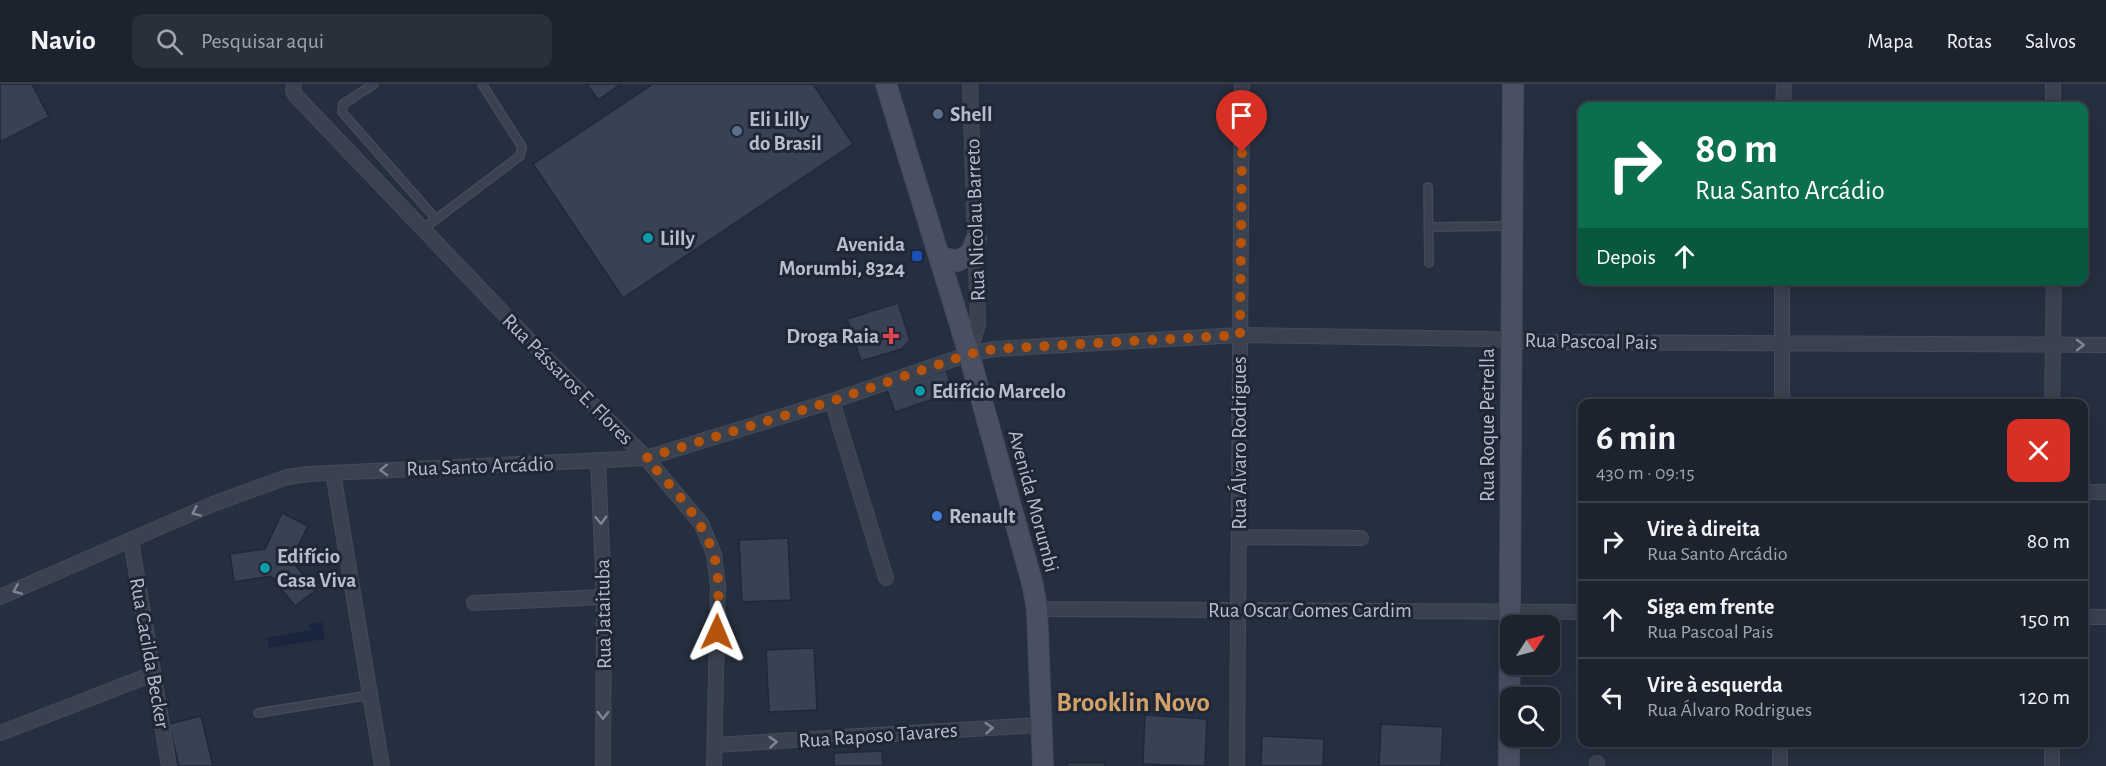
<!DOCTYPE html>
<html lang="pt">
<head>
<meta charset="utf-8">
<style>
  :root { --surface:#1c232f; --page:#292f3b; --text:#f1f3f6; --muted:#a0a4aa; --line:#3a404b }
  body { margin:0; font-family:"Alegreya Sans",sans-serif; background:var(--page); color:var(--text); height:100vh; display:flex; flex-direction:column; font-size:22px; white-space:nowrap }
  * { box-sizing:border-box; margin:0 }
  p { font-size:20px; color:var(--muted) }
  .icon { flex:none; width:33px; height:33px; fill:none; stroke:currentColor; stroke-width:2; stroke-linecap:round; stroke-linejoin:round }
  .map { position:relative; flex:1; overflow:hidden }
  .side { position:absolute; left:1578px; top:315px; width:510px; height:348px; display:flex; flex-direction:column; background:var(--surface); border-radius:12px; box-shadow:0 3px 15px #0003,0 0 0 2px var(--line) }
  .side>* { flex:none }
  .banner { position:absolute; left:1578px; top:18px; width:510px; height:183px; border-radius:12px; box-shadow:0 3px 15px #0003,0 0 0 2px var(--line); background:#0b6e4f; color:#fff; overflow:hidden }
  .needle { width:39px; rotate:54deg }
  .controls { position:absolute; left:1500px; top:531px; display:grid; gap:12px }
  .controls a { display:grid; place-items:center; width:60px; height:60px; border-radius:12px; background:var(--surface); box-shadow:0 3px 15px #0003,0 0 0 2px var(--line); font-size:30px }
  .pin { position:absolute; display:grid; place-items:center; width:51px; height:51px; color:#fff; margin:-62px -26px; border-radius:50% 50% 50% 0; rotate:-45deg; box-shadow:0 0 6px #0007 }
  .pin .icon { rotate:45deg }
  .me { position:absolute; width:66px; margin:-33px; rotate:1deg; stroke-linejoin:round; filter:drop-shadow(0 0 4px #0008) }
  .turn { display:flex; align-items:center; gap:21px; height:126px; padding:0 18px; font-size:27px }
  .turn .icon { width:78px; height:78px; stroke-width:2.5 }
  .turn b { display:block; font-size:42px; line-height:51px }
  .then { display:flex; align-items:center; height:57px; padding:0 18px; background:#0003; gap:12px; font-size:22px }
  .round { display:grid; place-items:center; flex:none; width:63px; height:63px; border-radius:12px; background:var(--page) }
  .head { display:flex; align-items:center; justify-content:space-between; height:102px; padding:0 18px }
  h1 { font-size:36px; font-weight:700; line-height:45px }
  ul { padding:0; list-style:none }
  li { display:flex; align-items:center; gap:18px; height:78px; padding:0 18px; border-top:2px solid var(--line) }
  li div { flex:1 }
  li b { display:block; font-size:22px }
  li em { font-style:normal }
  header { display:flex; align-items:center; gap:36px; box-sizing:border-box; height:84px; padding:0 30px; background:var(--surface); border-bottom:2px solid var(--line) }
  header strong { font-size:28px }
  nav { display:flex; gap:33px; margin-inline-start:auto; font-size:21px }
  .search { width:420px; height:54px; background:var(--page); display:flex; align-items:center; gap:15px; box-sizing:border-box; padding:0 21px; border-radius:12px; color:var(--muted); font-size:22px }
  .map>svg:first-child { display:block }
</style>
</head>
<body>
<header>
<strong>Navio</strong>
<div class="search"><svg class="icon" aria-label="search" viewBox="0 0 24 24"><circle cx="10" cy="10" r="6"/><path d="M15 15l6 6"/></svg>Pesquisar aqui</div>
<nav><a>Mapa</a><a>Rotas</a><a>Salvos</a></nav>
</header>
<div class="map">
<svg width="2106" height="682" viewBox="0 0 2106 682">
  <rect width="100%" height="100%" fill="#262f3f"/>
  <path fill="#19253d" d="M 322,538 L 325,555 L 269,564 L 267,554 L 310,546 L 309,540 Z"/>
  <path fill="#394255" stroke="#212837" stroke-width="1.5" d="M 0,0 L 32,0 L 49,33 L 0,58 Z
    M 587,0 L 621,0 L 598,16 Z
    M 653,0 L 813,0 L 853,60 L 623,214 L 533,80 Z
    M 898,219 L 910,256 L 902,265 L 861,277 L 847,235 Z
    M 946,286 L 954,308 L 895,328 L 887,306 Z
    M 282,429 L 308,442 L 291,476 L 316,506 L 295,522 L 271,492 L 234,498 L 230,470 L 265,465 Z
    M 788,454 L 791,516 L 742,518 L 739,456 Z
    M 814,564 L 817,626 L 769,628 L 766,566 Z
    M 1145,631 L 1207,635 L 1205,682 L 1143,680 Z
    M 201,632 L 213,682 L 179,682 L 169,640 Z
    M 1381,640 L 1443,643 L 1441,682 L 1379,682 Z
    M 1262,652 L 1324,655 L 1323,682 L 1261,682 Z
    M 882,667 L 883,682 L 834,682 L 834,669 Z
    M 1067,679 L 1105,679 L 1105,682 L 1067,682 Z"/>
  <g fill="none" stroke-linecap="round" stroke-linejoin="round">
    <defs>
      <path id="lane" d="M 374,0 L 343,20 L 342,28 L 436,135
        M 1428,103 L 1429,179
        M 1430,143 L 1509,142
        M 423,145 L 520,72 L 522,63 L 482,0
        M 258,629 L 370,611"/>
      <path id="street" d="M 294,0 L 293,7 L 296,12 L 551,279 L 646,374 L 701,439 L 714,470 L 718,502 L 714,682
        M 1783,22 L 1784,0
        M 2053,22 L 2053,0
        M 969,270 L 978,240 L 970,0
        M 832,317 L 886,494
        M 1782,320 L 1782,196
        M 2052,320 L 2054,196
        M 598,378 L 604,513 L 603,682
        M 333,389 L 382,682
        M 2084,408 L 2106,408
        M 1239,453 L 1361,454
        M 131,457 L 169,682
        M 0,513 L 213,420 L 287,393 L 309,390 L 646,374 L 832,317 L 969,270 L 994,265 L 1240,251 L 1489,255 L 1540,258 L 2106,261
        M 474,519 L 604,513
        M 1037,525 L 1582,528
        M 2084,533 L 2106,533
        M 0,649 L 153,590
        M 2052,658 L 2052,682
        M 715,661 L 1040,641
        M 1597,679 L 1597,682
        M 1237,682 L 1242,0
        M 1780,682 L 1780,658"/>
      <path id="secondary" d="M 886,0 L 969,270 L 1033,502 L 1037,525 L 1043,682
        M 938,169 L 944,174 L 958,177 L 971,169 L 976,156
        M 1509,682 L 1513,0"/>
    </defs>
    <use href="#lane" stroke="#444a59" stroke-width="10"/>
    <use href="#street" stroke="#444a59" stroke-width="16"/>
    <use href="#secondary" stroke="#444a59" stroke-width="22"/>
    <use href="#lane" stroke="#3a414f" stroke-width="7"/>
    <use href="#street" stroke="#3a414f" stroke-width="14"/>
    <use href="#secondary" stroke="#495062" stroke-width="20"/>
  </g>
  <defs><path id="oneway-chevron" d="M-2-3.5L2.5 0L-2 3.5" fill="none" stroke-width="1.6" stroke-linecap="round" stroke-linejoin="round" transform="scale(1.5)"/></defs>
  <g stroke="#7f8593">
    <use href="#oneway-chevron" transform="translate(2080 261)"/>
    <use href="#oneway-chevron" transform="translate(384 386) rotate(178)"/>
    <use href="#oneway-chevron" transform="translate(196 428) rotate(156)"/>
    <use href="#oneway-chevron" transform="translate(601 436) rotate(88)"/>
    <use href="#oneway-chevron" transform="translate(17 506) rotate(157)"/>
    <use href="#oneway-chevron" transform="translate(603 631) rotate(90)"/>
    <use href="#oneway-chevron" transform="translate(989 644) rotate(-4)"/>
    <use href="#oneway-chevron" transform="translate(773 658) rotate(-4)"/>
  </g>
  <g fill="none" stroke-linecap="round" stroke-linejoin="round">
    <path stroke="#b45309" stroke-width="10" stroke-dasharray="0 18" d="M 717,548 C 718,522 721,493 713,469 C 701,432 671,403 646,374 L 832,317 L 969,270 L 994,265 L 1240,251 L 1242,68"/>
  </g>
  <g fill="#5c6f8a" stroke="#1f2635" stroke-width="2">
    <circle cx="938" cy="30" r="6"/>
    <circle cx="737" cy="47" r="6"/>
  </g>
  <g fill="#0f9aa8" stroke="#1f2635" stroke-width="2">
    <circle cx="648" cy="154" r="6"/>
    <circle cx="920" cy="307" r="6"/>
    <circle cx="265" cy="484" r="6"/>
  </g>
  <rect fill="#1a4fb4" stroke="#1f2635" stroke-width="2" x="911" y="166" width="12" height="12" rx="3"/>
  <path fill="#e0444e" stroke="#1f2635" stroke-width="2" d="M888 243h6v6h6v6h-6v6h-6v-6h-6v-6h6z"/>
  <circle fill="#3f7fe0" stroke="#1f2635" stroke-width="2" cx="937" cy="432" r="6"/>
  <g text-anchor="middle" stroke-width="6" stroke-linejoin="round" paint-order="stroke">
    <g font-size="21" font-weight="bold" fill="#b7bdca" stroke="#1f2635" text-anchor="start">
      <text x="950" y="37">Shell</text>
      <text x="749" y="42">Eli Lilly<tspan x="749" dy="24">do Brasil</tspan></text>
      <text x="660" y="161">Lilly</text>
      <text x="905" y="167" text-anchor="end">Avenida<tspan x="905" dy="24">Morumbi, 8324</tspan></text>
      <text x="879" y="259" text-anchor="end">Droga Raia</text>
      <text x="932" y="314">Edifício Marcelo</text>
      <text x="949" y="439">Renault</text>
      <text x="277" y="479">Edifício<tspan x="277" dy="24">Casa Viva</tspan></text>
    </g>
    <g font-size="21" fill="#b7bdca" stroke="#1f2635">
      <text transform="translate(975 136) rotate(-92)" y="7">Rua Nicolau Barreto</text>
      <text transform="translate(1591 257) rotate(1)" y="7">Rua Pascoal Pais</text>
      <text transform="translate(568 295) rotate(45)" y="7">Rua Pássaros E. Flores</text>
      <text transform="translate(1487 341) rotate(-90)" y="7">Rua Roque Petrella</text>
      <text transform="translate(1239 359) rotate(-90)" y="7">Rua Álvaro Rodrigues</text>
      <text transform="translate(480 382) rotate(-2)" y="7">Rua Santo Arcádio</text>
      <text transform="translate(1034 417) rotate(75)" y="7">Avenida Morumbi</text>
      <text x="1310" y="533">Rua Oscar Gomes Cardim</text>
      <text transform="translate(603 530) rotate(-91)" y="7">Rua Jataituba</text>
      <text transform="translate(150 569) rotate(80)" y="7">Rua Cacilda Becker</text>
      <text transform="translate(878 651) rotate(-4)" y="7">Rua Raposo Tavares</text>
    </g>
    <g font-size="27" font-weight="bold" fill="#d2a16a" stroke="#1f2635">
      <text x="1133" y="627">Brooklin Novo</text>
    </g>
  </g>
</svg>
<div class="controls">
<a><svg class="needle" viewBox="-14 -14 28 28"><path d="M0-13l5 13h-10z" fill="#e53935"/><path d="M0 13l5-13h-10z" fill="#a0a4aa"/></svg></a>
<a><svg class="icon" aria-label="search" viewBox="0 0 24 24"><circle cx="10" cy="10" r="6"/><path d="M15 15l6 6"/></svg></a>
</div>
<div class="pin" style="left:1242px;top:68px;background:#d93025"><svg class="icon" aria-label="arrive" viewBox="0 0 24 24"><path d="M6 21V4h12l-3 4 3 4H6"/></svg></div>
<svg class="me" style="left:717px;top:548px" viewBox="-20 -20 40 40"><path d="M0-17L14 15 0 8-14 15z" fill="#b45309" stroke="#fff" stroke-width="4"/></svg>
<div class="banner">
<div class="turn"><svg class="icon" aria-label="right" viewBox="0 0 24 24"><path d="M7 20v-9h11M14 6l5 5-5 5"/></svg><div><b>80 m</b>Rua Santo Arcádio</div></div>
<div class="then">Depois<svg class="icon" aria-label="ahead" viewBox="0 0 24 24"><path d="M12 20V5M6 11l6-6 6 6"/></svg></div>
</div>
<section class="side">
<div class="head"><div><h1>6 min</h1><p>430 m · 09:15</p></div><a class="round" style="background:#d93025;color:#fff"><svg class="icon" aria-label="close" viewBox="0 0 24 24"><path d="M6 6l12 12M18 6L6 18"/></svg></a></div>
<ul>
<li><svg class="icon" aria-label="right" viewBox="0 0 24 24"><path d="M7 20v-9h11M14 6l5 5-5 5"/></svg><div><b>Vire à direita</b><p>Rua Santo Arcádio</p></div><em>80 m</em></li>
<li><svg class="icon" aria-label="ahead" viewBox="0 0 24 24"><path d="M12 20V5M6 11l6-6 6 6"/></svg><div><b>Siga em frente</b><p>Rua Pascoal Pais</p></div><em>150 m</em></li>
<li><svg class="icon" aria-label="left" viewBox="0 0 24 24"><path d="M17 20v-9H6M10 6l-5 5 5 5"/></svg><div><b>Vire à esquerda</b><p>Rua Álvaro Rodrigues</p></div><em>120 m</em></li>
</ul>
</section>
</div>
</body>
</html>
